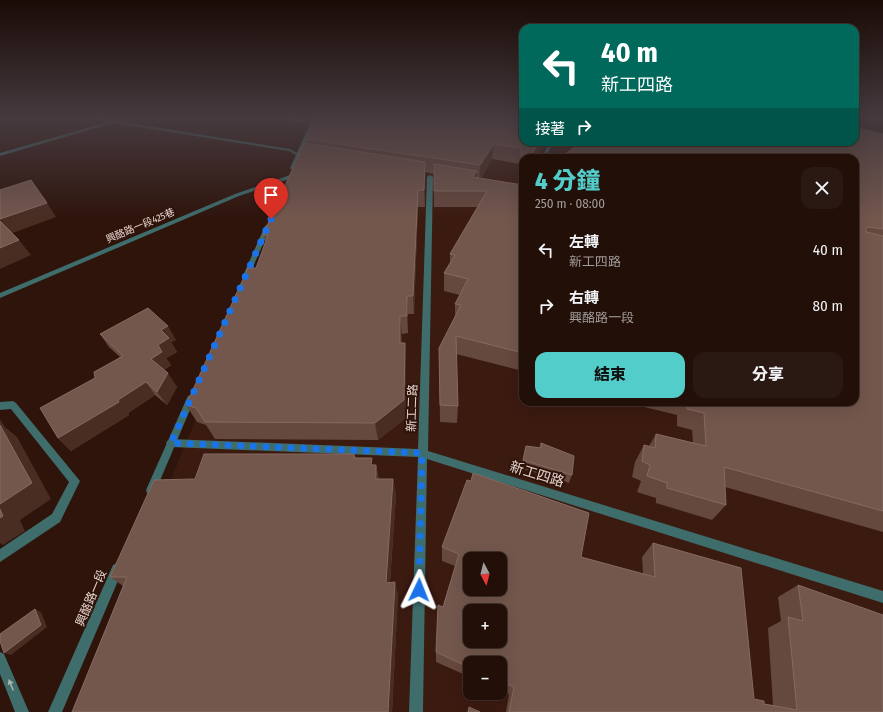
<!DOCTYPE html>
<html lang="zh-TW">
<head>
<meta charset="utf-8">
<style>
  :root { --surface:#220f08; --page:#2a1812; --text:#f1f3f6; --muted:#a29c9c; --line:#3f2f29; --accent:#53cdca }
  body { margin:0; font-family:"Fira Sans Condensed","Noto Sans TC",sans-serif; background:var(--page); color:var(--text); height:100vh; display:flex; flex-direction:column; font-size:15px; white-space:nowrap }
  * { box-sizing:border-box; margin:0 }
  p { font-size:13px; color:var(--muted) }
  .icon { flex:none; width:22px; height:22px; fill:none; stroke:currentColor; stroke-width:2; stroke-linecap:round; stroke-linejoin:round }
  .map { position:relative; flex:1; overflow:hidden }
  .side { position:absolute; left:519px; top:154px; width:340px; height:252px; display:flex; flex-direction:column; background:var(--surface); border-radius:12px; box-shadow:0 4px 16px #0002,0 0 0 1px var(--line) }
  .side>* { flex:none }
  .top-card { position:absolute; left:519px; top:24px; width:340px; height:122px; border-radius:12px; box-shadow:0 4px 16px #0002,0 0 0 1px var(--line); background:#00695c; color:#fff; overflow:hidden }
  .needle { width:26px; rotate:173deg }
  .tools { position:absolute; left:463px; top:552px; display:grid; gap:8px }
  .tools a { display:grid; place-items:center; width:44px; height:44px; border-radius:8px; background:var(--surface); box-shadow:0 4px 16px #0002,0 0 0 1px var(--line); font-size:20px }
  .pin { position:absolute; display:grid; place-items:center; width:34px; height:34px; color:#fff; margin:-41px -17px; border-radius:50% 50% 50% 0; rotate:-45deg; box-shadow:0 0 4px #0007 }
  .pin .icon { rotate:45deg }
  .me { position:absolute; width:44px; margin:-22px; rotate:2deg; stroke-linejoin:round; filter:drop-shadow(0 0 3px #0008) }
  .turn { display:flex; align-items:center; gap:14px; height:84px; padding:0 16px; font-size:18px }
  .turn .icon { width:52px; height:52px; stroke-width:2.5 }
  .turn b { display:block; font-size:28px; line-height:34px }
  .then { display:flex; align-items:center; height:38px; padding:0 16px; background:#0003; gap:8px; font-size:15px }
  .round { display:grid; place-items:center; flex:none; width:42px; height:42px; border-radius:12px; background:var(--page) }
  .summary { display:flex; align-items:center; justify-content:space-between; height:68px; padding:0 16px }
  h1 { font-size:24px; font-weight:800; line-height:30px; color:var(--accent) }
  .button { display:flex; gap:8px; margin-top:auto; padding:8px 16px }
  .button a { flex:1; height:46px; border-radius:12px; background:var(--accent); color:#111; font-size:16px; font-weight:800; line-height:46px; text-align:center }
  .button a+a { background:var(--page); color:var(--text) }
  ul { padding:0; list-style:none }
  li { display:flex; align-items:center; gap:12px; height:56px; padding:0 16px }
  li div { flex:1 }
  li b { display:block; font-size:15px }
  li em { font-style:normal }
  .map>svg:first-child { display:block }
</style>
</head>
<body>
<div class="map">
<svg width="883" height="712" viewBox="0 0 883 712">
  <rect width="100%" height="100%" fill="#2e140b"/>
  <path fill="#3b1a10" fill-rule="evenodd" d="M 321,119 L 523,142 L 855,142 L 883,149 L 883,712 L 74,712 ZM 523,158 L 855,158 L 855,402 L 523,402 ZM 470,559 L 500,559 L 500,589 L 470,589 ZM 470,611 L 500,611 L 500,641 L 470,641 ZM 470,663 L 500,663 L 500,693 L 470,693 Z"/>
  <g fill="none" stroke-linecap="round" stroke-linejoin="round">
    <path fill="#3e6d6c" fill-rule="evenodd" d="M 95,119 L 105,119 L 290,149 L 300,155 L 298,156 L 289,151 L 113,123 L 0,156 L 0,153 L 107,122 Z
      M 286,119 L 298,119 L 314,122 L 312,123 L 288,120 Z
      M 290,175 L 293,177 L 292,178 L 239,196 L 0,298 L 0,293 L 235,194 Z
      M 13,401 L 16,403 L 80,481 L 60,522 L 0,562 L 0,549 L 52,514 L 69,482 L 11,409 L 0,410 L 0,402 Z"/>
    <path fill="#3e6d6c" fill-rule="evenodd" d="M 549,142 L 553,142 L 546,158 L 542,158 Z
      M 430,175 L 433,177 L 428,451 L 883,591 L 883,603 L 427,459 L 423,712 L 409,712 L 418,457 L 171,447 L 168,446 L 166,443 L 168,440 L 171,439 L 418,449 L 427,177 Z
      M 0,652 L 4,654 L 29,712 L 15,712 L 0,674 Z"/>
    <path fill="#3e6d6c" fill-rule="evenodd" d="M 312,119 L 316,119 L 296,168 L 291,169 L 290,168 Z
      M 268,224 L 271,226 L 248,278 L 247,279 L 243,279 L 242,278 L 265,226 Z
      M 191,395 L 194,396 L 195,398 L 156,490 L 155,493 L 151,495 L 147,493 L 146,490 L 187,398 L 188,396 Z
      M 117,563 L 121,565 L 123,569 L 62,712 L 48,712 L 113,565 Z"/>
  </g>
  <path fill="#65483e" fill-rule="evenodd" d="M 883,134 L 883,532 L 725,487 L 726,505 L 712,520 L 656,503 L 656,498 L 637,492 L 641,481 L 632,477 L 635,462 L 644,445 L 649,446 L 656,434 L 693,443 L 692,430 L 677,426 L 677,415 L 624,402 L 855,402 L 855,158 Z
    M 306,139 L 544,142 L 538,155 L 523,158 L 523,371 L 456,354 L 458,406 L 457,423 L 440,422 L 439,348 L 455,318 L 455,304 L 460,295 L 444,291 L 444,273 L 450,264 L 450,254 L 478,207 L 434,207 L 434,174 L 425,172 L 425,207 L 418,207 L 414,314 L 408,314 L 408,333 L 402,334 L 402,343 L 405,343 L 406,361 L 406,418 L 378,440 L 215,439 L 206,425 L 197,422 L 186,405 L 256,268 L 266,242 L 263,235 L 306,144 ZM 492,159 L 519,164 L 520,185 L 481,178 Z
    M 100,334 L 176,340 L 171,342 L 177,352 L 166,358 L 171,365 L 164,370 L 177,387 L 167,405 L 155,395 L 128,413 L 129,415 L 71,451 L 58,438 L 95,378 L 120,357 L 109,347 Z
    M 541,443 L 572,475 L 569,483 L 521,468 L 526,446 L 539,448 Z
    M 354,454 L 356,458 L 373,465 L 376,465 L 379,479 L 393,479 L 396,495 L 390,582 L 398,594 L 392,712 L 72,712 L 123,586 L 110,577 L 195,479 Z
    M 653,543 L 754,699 L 764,704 L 773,705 L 768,628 L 781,621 L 778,597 L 798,585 L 883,712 L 506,712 L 509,694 L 500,690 L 500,663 L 470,663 L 470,677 L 436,662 L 436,652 L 443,607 L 455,566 L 442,561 L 442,547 L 581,557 L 643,574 L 642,557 Z"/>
  <path fill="#492d23" d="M 539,142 L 544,142 L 536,158 L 532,155 Z
    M 494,144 L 492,159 L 479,181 L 480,165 Z
    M 425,162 L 425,207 L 424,190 Z
    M 477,171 L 476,187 L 473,177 Z
    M 418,190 L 418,207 L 414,314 L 413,296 Z
    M 47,203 L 56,217 L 10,234 L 0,221 L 0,219 Z
    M 19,240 L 31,255 L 0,269 L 0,248 Z
    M 407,296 L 408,314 L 408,333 L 407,316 Z
    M 400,316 L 402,334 L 401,361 L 400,343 Z
    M 168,326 L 176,340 L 171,342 L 177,352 L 166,358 L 171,365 L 160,372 L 151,359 L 158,345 L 161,330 Z
    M 405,343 L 406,361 L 406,418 L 378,440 L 375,423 Z
    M 168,373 L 177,387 L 167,405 L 157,392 Z
    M 146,382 L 155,395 L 128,413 L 129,415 L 71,451 L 58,438 Z
    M 0,419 L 1,421 L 5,427 L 17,437 L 51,499 L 20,520 L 25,531 L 3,545 L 0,543 Z
    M 376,465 L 379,481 L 376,479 Z
    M 393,479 L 396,495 L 389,595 L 386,583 Z
    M 395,582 L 398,594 L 392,712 L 388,712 Z
    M 35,609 L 41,612 L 47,627 L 11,655 L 4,653 Z"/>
  <path fill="#73574d" stroke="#856a62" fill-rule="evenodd" d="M 314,119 L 523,119 L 523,142 L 539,142 L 532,155 L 534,154 L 545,158 L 523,158 L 523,171 L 522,171 L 521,148 L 494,144 L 480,165 L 306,139 Z
    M 857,128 L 883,134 L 883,229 L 868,227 L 866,228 L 866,232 L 883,236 L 883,511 L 724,467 L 726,505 L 667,488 L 667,483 L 647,476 L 650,465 L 642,461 L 644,445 L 655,448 L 656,434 L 706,446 L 704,413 L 687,409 L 688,402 L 855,402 L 855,158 L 561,158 L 580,142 L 855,142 L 855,130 Z
    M 304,143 L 425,162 L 424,190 L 418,190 L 413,296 L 407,296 L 407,316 L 400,316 L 400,343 L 405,343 L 404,400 L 375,423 L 205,422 L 196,408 L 186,405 L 248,268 L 256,268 L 268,235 L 263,235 Z
    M 434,164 L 477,171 L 473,177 L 523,185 L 522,178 L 523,178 L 523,353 L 456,336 L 458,406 L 440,405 L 439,348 L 461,305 L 455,304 L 468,279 L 444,273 L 455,255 L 450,254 L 487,191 L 434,191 Z
    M 31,180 L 47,203 L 0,219 L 0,190 Z
    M 0,221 L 19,240 L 0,248 Z
    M 148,308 L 168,326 L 161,330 L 169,338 L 158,345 L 162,352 L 151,359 L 168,373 L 157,392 L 146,382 L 118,400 L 119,402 L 58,438 L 40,408 L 95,378 L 94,372 L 123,356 L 100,334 Z
    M 0,425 L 32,483 L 0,504 Z
    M 541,443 L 574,456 L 572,475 L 523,460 L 526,446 L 541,448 Z
    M 204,454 L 354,454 L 354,458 L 372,458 L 371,465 L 376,465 L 376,479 L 393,479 L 386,583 L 395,582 L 388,712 L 72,712 L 127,577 L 110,577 L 154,480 L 195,479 Z
    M 473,473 L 589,513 L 581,557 L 655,577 L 653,543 L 741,568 L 754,699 L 764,701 L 764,704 L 797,710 L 788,617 L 803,621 L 798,585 L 883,615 L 883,712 L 509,712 L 514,687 L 500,681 L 500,663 L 470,663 L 470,668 L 436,652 L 438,605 L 443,607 L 459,554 L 442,547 L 467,480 L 471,481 ZM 470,559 L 500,559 L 500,589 L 470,589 ZM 470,611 L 500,611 L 500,641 L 470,641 Z
    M 0,509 L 3,516 L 0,518 Z
    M 35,609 L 41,625 L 4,653 L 0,641 L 0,634 Z
    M 469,707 L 480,712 L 468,712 Z"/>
  <defs><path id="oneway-solid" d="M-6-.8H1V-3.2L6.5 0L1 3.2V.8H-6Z"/></defs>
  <use fill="#acb0ac" href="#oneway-solid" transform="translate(11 685) rotate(-112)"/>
  <linearGradient id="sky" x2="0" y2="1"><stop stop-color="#190b06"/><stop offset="0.54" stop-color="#463a3f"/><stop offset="1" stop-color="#463a3f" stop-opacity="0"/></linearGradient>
  <rect width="883" height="219" fill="url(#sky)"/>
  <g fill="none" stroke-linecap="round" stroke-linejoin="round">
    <path stroke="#1a73e8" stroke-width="7" stroke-dasharray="0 12.6" d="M 271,219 L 171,443 L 422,453 L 419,590"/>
  </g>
  <g text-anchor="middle" stroke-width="4" stroke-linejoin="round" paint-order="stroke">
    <g font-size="10" fill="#e7d4ce" stroke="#2e140b">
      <text transform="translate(140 225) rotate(-23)" y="4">興酪路一段425巷</text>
    </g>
    <g font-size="12" fill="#e7d4ce" stroke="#2e140b">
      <text transform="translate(412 408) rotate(-88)" y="4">新工二路</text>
      <text transform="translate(91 598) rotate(-67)" y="4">興酪路一段</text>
    </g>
    <g font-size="14" fill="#e7d4ce" stroke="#2e140b">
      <text transform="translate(537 474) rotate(17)" y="5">新工四路</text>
    </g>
  </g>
</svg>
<div class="tools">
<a><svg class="needle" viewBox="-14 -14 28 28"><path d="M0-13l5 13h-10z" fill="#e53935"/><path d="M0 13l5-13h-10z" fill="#a29c9c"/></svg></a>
<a>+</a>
<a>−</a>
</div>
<div class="pin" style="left:271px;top:219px;background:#d93025"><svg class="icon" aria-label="arrive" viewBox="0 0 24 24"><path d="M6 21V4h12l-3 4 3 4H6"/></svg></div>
<svg class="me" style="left:419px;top:590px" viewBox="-20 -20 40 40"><path d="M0-17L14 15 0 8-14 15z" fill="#1a73e8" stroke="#fff" stroke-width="4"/></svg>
<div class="top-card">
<div class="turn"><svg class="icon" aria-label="left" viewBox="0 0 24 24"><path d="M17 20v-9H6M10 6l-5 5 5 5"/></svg><div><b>40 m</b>新工四路</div></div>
<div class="then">接著<svg class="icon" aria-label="right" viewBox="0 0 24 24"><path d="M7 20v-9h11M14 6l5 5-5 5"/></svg></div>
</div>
<section class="side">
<div class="summary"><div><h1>4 分鐘</h1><p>250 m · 08:00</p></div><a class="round"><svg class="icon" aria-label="close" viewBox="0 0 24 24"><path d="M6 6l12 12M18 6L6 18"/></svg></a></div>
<ul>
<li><svg class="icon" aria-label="left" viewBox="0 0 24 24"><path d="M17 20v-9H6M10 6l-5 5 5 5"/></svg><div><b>左轉</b><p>新工四路</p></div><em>40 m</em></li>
<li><svg class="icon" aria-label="right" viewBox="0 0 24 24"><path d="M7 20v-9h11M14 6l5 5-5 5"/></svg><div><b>右轉</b><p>興酪路一段</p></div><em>80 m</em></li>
</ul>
<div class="button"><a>結束</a><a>分享</a></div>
</section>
</div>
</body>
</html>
